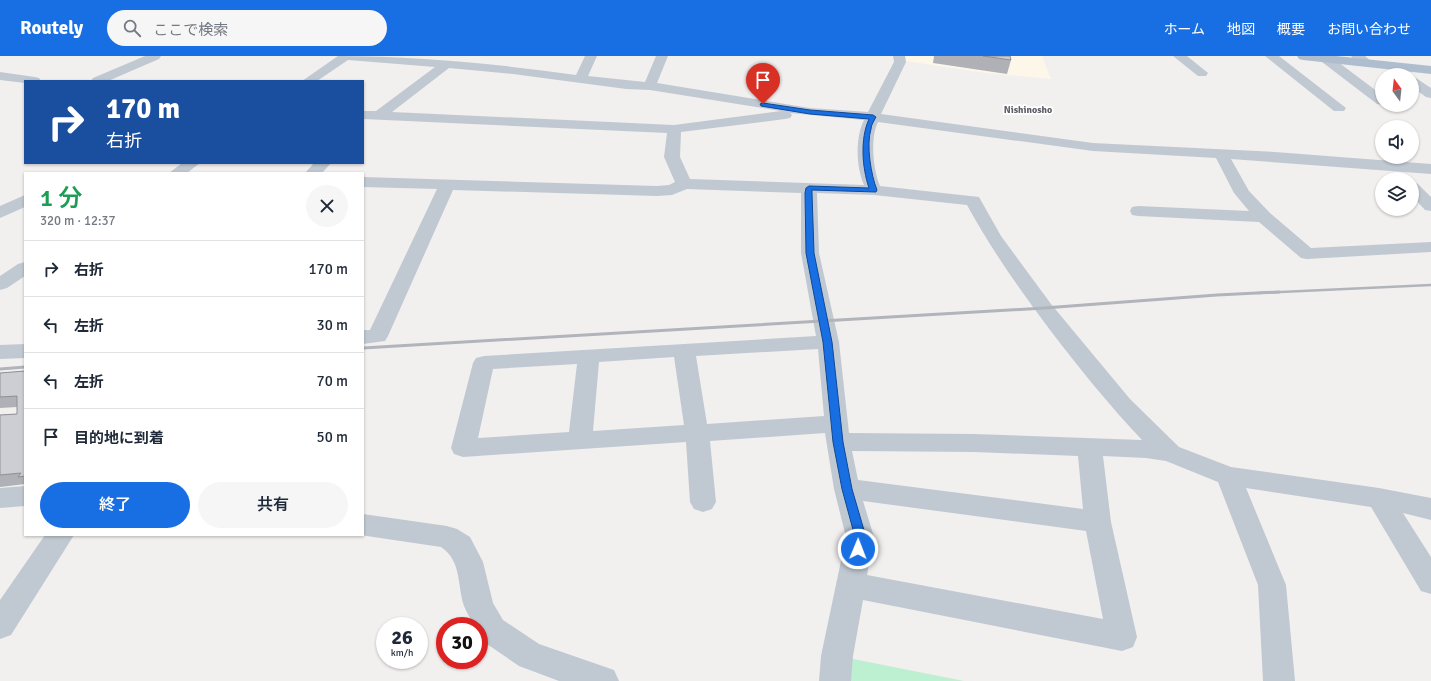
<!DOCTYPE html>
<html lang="ja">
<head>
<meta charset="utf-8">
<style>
  :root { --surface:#fff; --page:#f6f6f7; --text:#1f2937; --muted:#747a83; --line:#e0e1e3; --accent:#186fe3 }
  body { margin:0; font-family:Signika,"Noto Sans JP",sans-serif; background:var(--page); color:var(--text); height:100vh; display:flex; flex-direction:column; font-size:15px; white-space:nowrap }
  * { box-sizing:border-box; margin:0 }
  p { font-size:13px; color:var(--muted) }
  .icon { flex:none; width:22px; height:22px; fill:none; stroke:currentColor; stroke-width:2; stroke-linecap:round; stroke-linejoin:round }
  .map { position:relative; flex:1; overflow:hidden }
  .side { position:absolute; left:24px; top:116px; width:340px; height:364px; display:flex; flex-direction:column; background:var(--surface); border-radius:0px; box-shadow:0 1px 3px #0004 }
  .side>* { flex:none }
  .top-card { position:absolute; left:24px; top:24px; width:340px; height:84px; border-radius:0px; box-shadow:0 1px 3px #0004; background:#1a4fa0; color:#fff; overflow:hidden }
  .needle { width:26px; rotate:345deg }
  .controls { position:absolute; left:1375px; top:12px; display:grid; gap:8px }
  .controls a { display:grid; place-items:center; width:44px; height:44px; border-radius:50%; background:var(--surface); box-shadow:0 1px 3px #0004; font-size:20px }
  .speed { position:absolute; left:376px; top:561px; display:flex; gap:8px; font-size:20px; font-weight:700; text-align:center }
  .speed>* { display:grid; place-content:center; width:52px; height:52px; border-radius:50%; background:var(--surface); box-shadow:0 1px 3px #0004; line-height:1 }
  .speed small { font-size:10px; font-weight:400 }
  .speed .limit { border:6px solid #d22; background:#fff; color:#111 }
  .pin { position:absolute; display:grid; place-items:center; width:34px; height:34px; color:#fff; margin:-41px -17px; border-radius:50% 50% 50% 0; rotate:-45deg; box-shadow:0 0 4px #0007 }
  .pin .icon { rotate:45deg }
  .me { position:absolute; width:44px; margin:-22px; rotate:1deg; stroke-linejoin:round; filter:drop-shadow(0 0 3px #0008) }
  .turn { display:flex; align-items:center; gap:14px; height:84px; padding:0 16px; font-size:18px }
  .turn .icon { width:52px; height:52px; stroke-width:2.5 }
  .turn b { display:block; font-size:28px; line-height:34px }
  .round { display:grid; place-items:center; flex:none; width:42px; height:42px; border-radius:21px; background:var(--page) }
  .head { display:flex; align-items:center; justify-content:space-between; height:68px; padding:0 16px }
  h1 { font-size:24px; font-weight:600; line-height:30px; color:#1e9e55 }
  .cta { display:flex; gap:8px; margin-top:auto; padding:8px 16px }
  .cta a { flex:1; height:46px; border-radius:24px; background:var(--accent); color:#fff; font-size:16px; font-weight:600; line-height:46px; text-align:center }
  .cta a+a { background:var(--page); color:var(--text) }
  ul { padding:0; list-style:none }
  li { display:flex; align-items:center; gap:12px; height:56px; padding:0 16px; border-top:1px solid var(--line) }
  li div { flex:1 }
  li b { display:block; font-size:15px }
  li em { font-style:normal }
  header { display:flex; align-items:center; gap:24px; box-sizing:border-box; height:56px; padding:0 20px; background:var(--accent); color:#fff }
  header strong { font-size:19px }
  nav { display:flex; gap:22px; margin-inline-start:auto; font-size:14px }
  .search { width:280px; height:36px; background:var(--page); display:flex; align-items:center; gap:10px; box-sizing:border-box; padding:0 14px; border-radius:22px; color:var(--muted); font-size:15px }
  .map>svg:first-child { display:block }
</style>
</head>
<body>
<header>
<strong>Routely</strong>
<div class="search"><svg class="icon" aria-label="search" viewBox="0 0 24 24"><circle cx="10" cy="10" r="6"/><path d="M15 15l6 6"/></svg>ここで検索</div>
<nav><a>ホーム</a><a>地図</a><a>概要</a><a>お問い合わせ</a></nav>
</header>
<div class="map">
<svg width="1431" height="625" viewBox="0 0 1431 625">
  <rect width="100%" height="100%" fill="#f2efef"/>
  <path fill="#fcf7e9" d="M 904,0 L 1042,0 L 1051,23 L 986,17 L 905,5 Z"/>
  <path fill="#bdefd1" d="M 848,602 L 964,625 L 847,625 Z"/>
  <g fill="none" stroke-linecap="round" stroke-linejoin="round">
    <path fill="#c0c9d1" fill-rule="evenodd" d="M 145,0 L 161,0 L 159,3 L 108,25 L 91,25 L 93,22 Z
      M 338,0 C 418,0 497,8 576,19 L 585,0 L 597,0 L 588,20 L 645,26 L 656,0 L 668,0 L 657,27 L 810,52 L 868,56 L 894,6 L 893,0 L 905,0 L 906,6 L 881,58 L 1093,87 L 1275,96 L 1431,108 L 1431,118 L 1231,103 L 1249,135 L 1270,157 L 1311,192 L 1431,186 L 1431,196 L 1307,203 L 1301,202 L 1259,166 L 1138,160 L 1132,159 L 1130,155 L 1132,151 L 1138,150 L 1249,155 L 1234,137 L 1216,102 L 1093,95 L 878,66 C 870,82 873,113 880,130 L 979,141 L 1001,180 L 1051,248 L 1130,343 L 1179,391 L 1231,411 L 1379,432 L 1431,442 L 1431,464 L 1403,457 L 1431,501 L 1431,538 L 1421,535 L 1371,451 L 1246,432 L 1286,529 L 1295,625 L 1263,625 L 1258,529 L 1218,426 L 1166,405 L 1146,402 L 1103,400 L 1111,466 L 1137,581 L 1133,591 L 1122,595 L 863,544 L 853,600 L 851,625 L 819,625 L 821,600 L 846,481 L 834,433 L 825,377 L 710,385 L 716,446 L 712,453 L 703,456 L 694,453 L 690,446 L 686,386 L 463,401 L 454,398 L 451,392 L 473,307 L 476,302 L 484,300 L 816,280 L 801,197 L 801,137 L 687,133 L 672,139 L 657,140 L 453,134 L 388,280 L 385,285 L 363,288 L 363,274 L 370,274 L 437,133 L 363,131 L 363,121 L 657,130 L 669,129 L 675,126 L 664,101 L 667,77 L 363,63 L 363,55 L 376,55 L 435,11 L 348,4 L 317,25 L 302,25 ZM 449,12 L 513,18 L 626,33 L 650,34 L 781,55 L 674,69 L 392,56 ZM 790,57 L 864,64 C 855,82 856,111 864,129 L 690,123 L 680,101 L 681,76 L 785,63 L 790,62 L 792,59 ZM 817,137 L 874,139 L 967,149 C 991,193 1020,234 1050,274 C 1079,312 1109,349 1142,384 L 974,378 L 849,377 L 839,286 L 819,197 ZM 818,293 L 824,360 L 707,368 L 696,300 ZM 674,301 L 684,369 L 593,375 L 599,306 ZM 577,308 L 569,376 L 478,382 L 493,313 ZM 852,395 L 974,396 L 1078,400 L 1083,453 L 858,424 ZM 863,445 L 1086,475 L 1103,563 L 867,519 L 874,481 Z
      M 1173,0 L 1187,0 L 1208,17 L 1206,20 L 1198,20 Z
      M 1265,0 L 1279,0 L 1346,52 L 1344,55 L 1334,55 Z
      M 1322,0 L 1330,0 L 1382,39 L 1382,49 L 1377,48 L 1322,6 L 1320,3 Z
      M 1351,0 L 1365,0 L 1373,7 L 1371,10 C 1363,12 1356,6 1351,0 Z
      M 0,16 L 35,21 L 39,22 L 41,25 L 25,25 L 25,27 L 0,24 Z
      M 1412,21 L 1416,22 L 1431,32 L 1431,42 L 1426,41 L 1412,31 Z
      M 182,107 L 200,107 L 187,117 L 169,117 Z
      M 314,107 L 331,107 L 322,117 L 305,117 Z
      M 1412,126 L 1418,128 L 1431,141 L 1431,155 L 1425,154 L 1412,140 Z
      M 25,139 L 25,151 L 0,162 L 0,150 Z
      M 25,206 L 25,220 L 7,232 L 0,234 L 0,220 L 18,208 Z
      M 25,288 L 25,302 L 0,303 L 0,289 Z
      M 25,430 L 25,450 L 0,452 L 0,432 Z
      M 363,458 L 447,470 L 457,473 L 470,481 L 483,506 L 493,547 L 503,564 L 539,588 L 614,614 L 619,625 L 559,625 L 519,610 L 481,584 L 479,579 L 479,570 L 474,570 C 471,564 467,557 464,550 C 457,529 462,505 441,491 L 360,479 L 363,479 Z
      M 45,479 L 74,479 L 11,579 L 0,583 L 0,544 Z"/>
    <path fill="#afbece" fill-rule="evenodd" d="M 1297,0 L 1336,0 L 1431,10 L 1431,18 L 1303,4 L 1299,3 Z"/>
    <path stroke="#b1b4ba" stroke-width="2.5" d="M 1258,237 L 1431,229"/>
    <path stroke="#b1b4ba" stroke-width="3" d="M 363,292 L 1044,252 L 1217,239 L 1279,236
      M 0,313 L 25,311"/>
  </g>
  <path fill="#afb1b6" d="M 934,0 L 1010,0 L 1011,4 L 1007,18 L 933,7 Z
    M 25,315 L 25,429 L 25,428 L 0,431 L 0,359 L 17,358 L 17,351 L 0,352 L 0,317 Z"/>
  <path fill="#ccced4" stroke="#8f9094" d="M 983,0 L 1010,0 L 1011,4 Z
    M 25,315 L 25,420 L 18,421 L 21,417 L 0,419 L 0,359 L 17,358 L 17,340 L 0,341 L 0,317 Z"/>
  <path fill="#186fe3" stroke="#104894" d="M 763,47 L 810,54 L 873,59 L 876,61 C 874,65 871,69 871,73 C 866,89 871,119 877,134 L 876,136 L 812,134 L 812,137 L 814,197 L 832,286 L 843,386 L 852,433 L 866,481 L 862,496 L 858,498 L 854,496 L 852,493 L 855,481 L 842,433 L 833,386 L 823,286 L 806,197 L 805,137 L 806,132 L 809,130 L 869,132 C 862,111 860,83 869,63 L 810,58 L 761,50 L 760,48 Z"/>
  <g text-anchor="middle" stroke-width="3.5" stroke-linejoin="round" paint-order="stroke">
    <g font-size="10" font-weight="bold" fill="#5c5f64" stroke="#fff">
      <text x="1028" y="57">Nishinosho</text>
    </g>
  </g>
</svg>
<div class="controls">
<a><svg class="needle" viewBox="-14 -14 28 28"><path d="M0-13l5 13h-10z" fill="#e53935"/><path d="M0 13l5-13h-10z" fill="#747a83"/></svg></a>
<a><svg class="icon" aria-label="sound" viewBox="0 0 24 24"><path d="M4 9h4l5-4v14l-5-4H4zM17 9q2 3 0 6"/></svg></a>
<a><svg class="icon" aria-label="layers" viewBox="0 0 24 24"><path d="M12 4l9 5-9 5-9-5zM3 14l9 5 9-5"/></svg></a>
</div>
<div class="speed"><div>26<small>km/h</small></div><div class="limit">30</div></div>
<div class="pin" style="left:763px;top:48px;background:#d93025"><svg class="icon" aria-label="arrive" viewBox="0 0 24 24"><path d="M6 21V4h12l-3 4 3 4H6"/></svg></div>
<svg class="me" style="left:858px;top:493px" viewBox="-20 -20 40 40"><circle r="17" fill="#186fe3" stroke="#fff" stroke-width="3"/><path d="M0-11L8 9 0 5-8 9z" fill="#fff"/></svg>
<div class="top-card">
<div class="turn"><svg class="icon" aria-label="right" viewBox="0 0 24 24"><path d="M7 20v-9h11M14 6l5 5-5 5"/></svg><div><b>170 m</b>右折</div></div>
</div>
<section class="side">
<div class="head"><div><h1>1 分</h1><p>320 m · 12:37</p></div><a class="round"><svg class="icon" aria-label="close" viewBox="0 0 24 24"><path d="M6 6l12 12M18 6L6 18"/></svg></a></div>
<ul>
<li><svg class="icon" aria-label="right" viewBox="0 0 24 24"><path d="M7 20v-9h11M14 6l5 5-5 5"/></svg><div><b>右折</b></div><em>170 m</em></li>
<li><svg class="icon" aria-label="left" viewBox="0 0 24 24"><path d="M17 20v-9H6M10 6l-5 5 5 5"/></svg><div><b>左折</b></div><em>30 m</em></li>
<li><svg class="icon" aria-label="left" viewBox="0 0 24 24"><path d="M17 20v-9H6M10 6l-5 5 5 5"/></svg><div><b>左折</b></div><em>70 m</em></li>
<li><svg class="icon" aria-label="arrive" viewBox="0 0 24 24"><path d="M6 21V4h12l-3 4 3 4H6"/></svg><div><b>目的地に到着</b></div><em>50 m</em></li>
</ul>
<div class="cta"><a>終了</a><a>共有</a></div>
</section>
</div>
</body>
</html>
